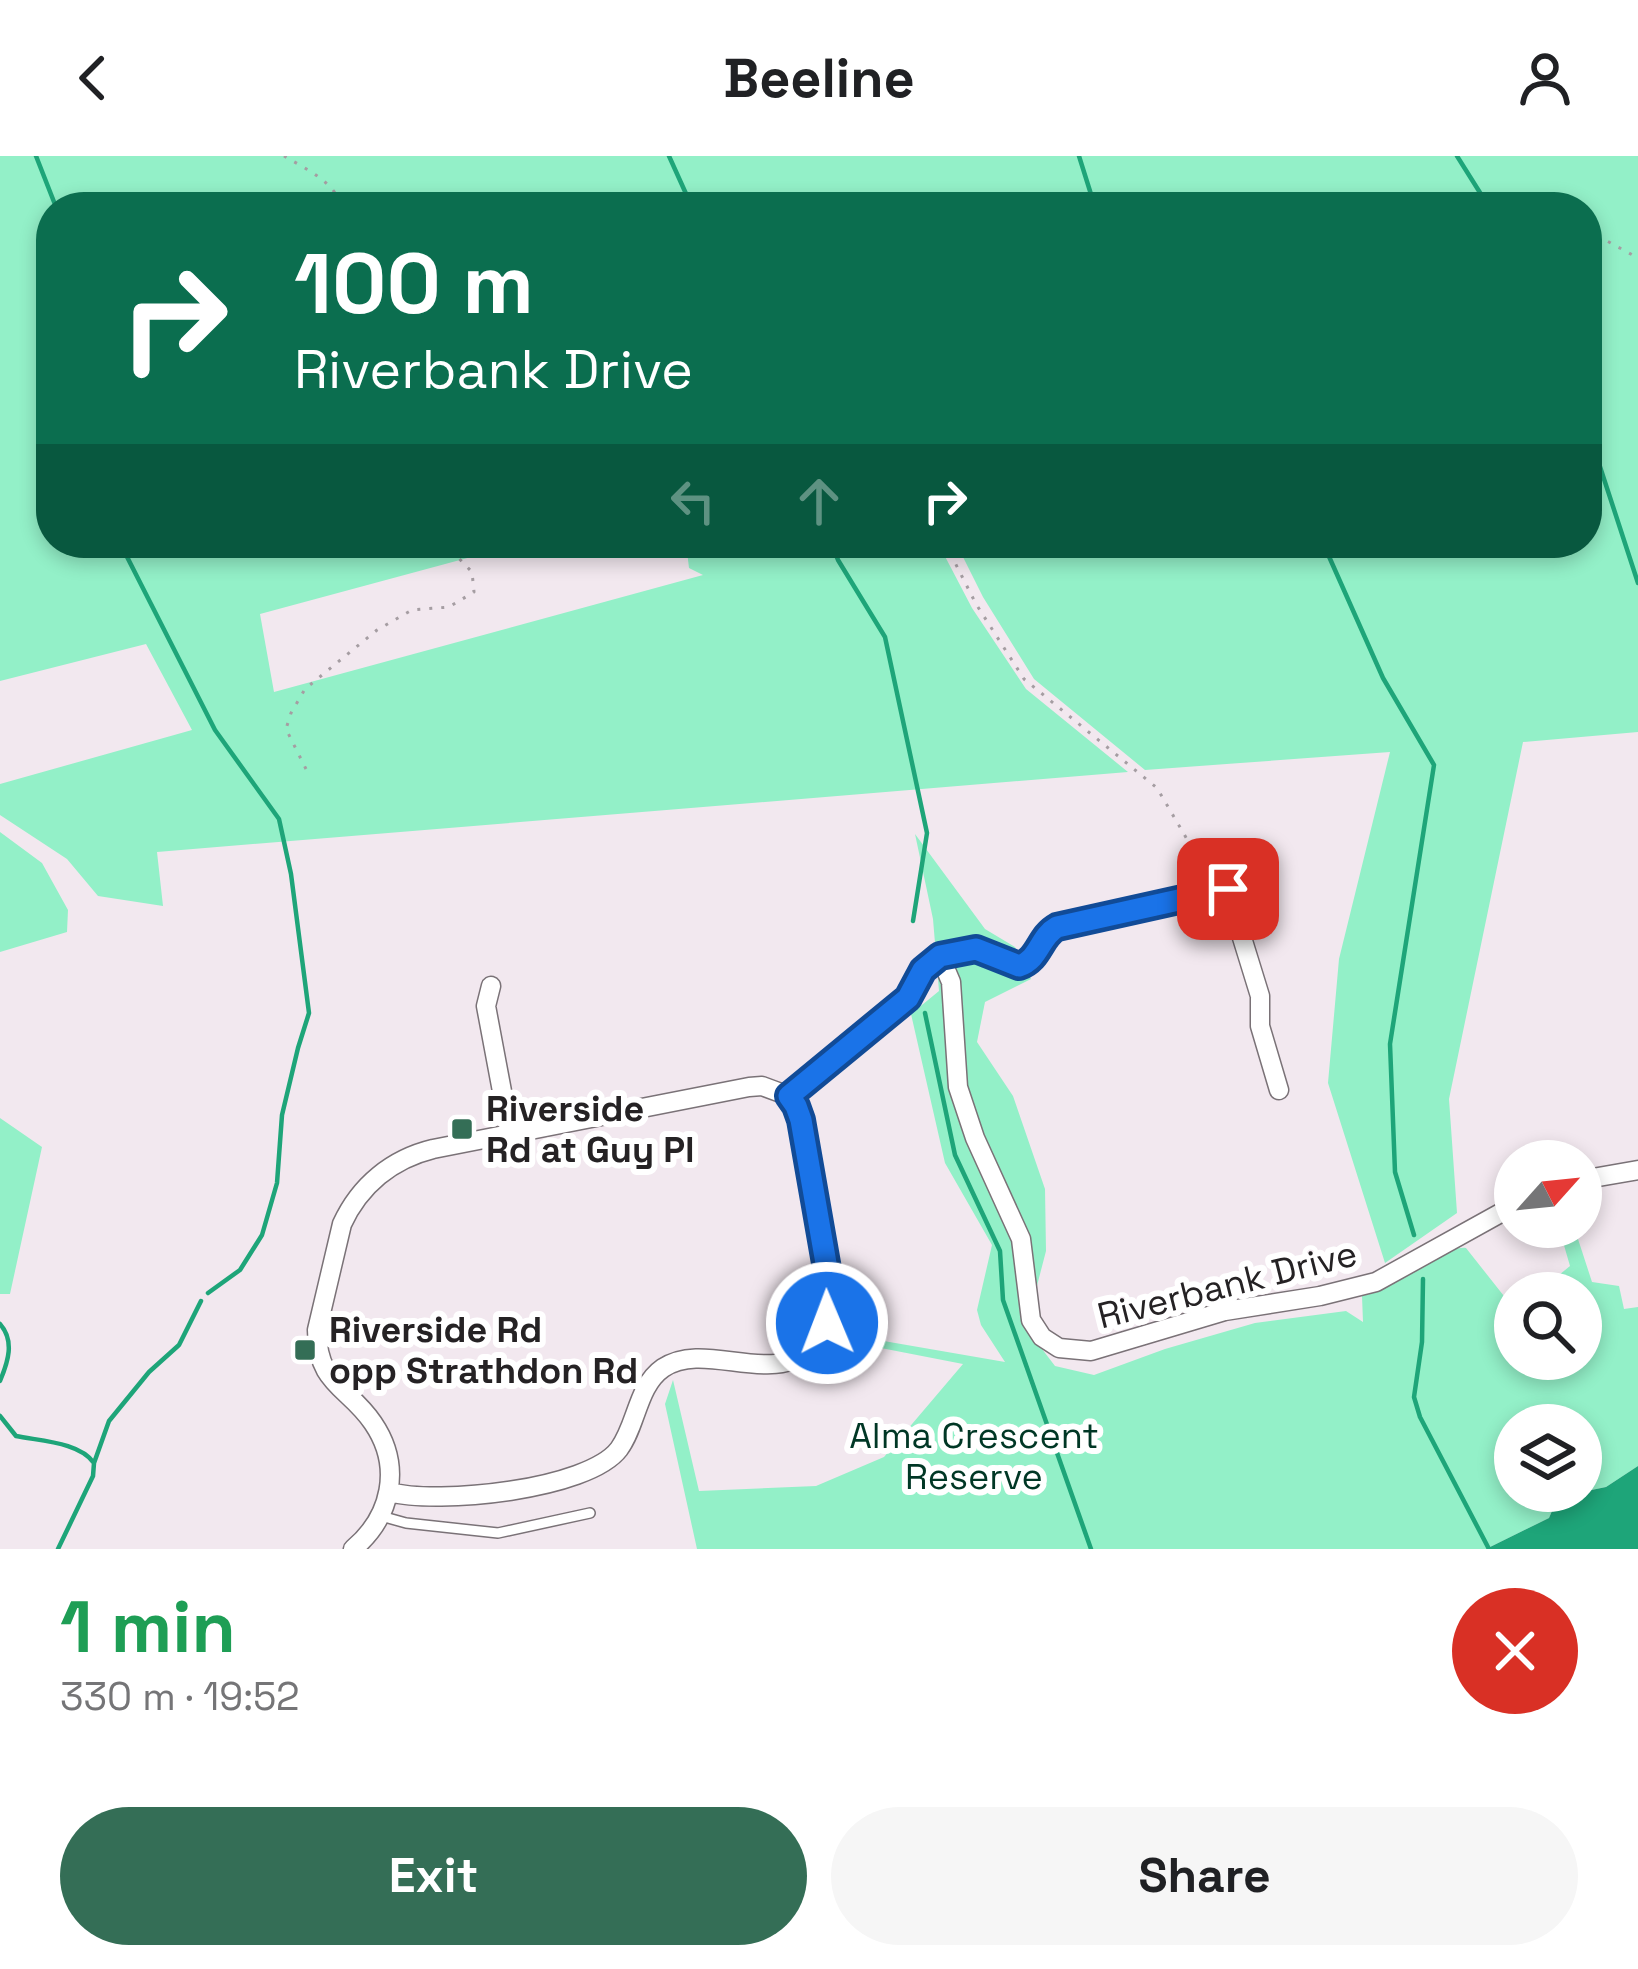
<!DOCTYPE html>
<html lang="en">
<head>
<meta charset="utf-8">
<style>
  :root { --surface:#fff; --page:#f6f6f6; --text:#202124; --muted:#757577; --accent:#346e56 }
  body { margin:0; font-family:"Space Grotesk",sans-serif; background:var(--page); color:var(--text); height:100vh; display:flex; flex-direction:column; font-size:45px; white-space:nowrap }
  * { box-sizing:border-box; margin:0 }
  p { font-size:39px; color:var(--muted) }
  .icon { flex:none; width:66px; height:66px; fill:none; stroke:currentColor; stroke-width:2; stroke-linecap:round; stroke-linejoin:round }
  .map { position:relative; height:1393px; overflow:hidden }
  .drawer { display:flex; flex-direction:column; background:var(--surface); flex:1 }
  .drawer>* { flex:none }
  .guide { position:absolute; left:36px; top:36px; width:1566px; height:366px; border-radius:48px; box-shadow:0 6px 18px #0003; background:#0b6e4f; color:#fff; overflow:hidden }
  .needle { width:78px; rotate:63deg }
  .fabs { position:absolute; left:1494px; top:984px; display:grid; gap:24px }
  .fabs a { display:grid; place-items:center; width:108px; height:108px; border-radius:50%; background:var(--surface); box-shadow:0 6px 18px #0003; font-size:60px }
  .pin { position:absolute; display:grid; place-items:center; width:102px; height:102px; color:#fff; margin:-51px; border-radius:24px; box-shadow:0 6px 18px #0006 }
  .me { position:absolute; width:132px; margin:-66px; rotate:359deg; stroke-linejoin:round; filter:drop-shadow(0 0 9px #0008) }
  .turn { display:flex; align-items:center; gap:42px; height:252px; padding:0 60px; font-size:54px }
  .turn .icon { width:156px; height:156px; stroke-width:2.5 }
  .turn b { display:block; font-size:84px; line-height:102px }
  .lanes { display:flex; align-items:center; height:114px; padding:0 60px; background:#0003; justify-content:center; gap:60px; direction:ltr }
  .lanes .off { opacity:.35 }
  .round { display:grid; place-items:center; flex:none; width:126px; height:126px; border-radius:63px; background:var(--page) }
  .overview { display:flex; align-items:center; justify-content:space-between; height:204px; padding:0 60px }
  h1 { font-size:72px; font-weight:600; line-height:90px; color:#1e9e55 }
  .cta { display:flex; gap:24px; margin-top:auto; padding:24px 60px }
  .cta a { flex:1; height:138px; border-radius:72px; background:var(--accent); color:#fff; font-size:48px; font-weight:600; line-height:138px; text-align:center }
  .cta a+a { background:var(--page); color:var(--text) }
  header { display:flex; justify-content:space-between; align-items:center; height:156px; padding:0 60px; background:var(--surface); font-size:54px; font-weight:600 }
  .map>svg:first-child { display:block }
</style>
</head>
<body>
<header><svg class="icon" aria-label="back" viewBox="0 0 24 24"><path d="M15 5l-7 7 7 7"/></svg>Beeline<svg class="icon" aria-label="person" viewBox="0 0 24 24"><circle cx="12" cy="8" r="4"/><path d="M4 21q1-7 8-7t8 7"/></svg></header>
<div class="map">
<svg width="1638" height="1393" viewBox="0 0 1638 1393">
  <rect width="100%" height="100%" fill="#f2e8ef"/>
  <path fill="#93f0c8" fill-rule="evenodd" d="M 0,0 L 1638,0 L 1638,576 L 1523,586 L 1449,943 L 1457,1057 L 1385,1107 L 1328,927 L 1339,803 L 1390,596 L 1145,614 L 1034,523 L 983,441 L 956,387 L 1587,387 L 1587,51 L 51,51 L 51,387 L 523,387 L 260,458 L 274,536 L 703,419 L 689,412 L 686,387 L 938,387 L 972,452 L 1026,533 L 1128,616 L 157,696 L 163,750 L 98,740 L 67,703 L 0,659 L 0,628 L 192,574 L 146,488 L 0,525 Z
    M 0,676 L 42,707 L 68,754 L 67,776 L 0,796 Z
    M 915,678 L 985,773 L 1015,791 L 1031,823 L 985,846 L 977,886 L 1013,940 L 1045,1033 L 1046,1095 L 1026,1172 L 1055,1210 L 1094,1219 L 1165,1193 L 1255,1167 L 1346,1155 L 1363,1166 L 1362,1140 C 1397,1133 1442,1089 1466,1092 L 1515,1154 L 1515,1203 L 1581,1203 L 1581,1137 L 1537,1137 L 1570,1110 L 1559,1072 L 1578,1083 L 1592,1126 L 1619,1130 L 1624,1153 L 1638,1151 L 1638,1310 L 1606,1331 L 1558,1341 L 1549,1362 L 1486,1393 L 697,1393 L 665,1248 L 673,1224 L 699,1335 L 816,1330 L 884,1301 L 963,1208 L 845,1185 L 849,1179 L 1005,1206 L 981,1169 L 977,1154 L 992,1089 L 945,1007 L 911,858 L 939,835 L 933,763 ZM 1515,1269 L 1581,1269 L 1581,1335 L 1515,1335 Z
    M 0,962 L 42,991 L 10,1138 L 0,1138 Z"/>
  <path fill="#1ea579" d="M 1638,1310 L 1638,1393 L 1486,1393 L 1549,1362 L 1558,1341 L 1606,1331 Z"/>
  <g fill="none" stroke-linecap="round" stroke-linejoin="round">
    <path stroke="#1ea579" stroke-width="4.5" d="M 36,0 L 56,51
      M 669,0 L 692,51
      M 1079,0 L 1095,51
      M 1457,0 L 1489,51
      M 1587,271 L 1638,427
      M 120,387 L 215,574 L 279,663 L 291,718 L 309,857 L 298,892 L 282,959 L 277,1027 L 262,1079 L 240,1114 L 208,1137
      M 831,387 L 838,404 L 885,481 L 927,677 L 913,765
      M 1323,387 L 1383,522 L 1434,609 L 1390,888 L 1395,1016 L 1414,1079
      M 925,857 L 955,999 L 1000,1095 L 1003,1144 L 1091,1393
      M 1423,1123 L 1422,1186 L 1414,1241 L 1420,1261 L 1489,1393
      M 0,1168 C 15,1185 8,1206 0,1225
      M 0,1260 L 16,1280 C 40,1285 80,1286 94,1307 L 93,1320 L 58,1393
      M 94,1307 L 109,1265 L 149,1216 L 179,1189 L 201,1145"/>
    <defs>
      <path id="lane" d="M 381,1360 L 406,1367 L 498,1377 L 590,1357"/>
      <path id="street" d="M 940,800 L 976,793 L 1019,810 L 1032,804 L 1052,773 L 1227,733 L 1260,840 L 1260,870 L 1279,934
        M 491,830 L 486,850 L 510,978
        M 789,940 L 908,842 L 923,814 L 940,800 L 951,826 L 958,931 L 975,982 L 1021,1083 L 1031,1164 L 1042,1181 L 1059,1192 L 1091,1195 L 1225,1155 L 1320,1140 L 1376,1126 L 1515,1049
        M 1581,1024 L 1638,1014
        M 390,1336 C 437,1349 588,1334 619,1293 C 637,1269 637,1230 663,1212 C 706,1183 773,1233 813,1190 C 829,1173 831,1153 830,1130 L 801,964 L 796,949 L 789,940
        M 353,1393 C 391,1361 403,1311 373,1267 C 348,1230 317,1229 317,1174 L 342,1068 C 360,1029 392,1003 433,993 L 749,931 L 762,930 L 789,940"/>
    </defs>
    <use href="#lane" stroke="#7a7277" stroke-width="12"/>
    <use href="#street" stroke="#7a7277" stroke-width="21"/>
    <path stroke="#a59da2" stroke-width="3" stroke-dasharray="3 9" stroke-linecap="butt" d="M 284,0 C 306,13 335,26 342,51
      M 1490,51 L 1508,41 L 1535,51
      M 1587,74 L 1638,102
      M 945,387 L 976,448 L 1024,523 L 1157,632 L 1191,690 L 1205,720
      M 306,613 L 286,573 L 291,557 L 305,533 L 377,474 L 412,454 L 449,451 L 474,436 L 472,416 L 444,387"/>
    <use href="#lane" stroke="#fff" stroke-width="9"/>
    <use href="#street" stroke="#fff" stroke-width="18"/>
  </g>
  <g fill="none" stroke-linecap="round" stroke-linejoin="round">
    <defs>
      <path id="route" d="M 827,1167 L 831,1152 L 830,1130 L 801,964 L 796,950 L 789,940 L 908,842 L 923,814 L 940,800 L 976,793 L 1019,810 C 1040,803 1039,781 1057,771 L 1228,733"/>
    </defs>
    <use href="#route" stroke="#114b97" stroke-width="30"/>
    <use href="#route" stroke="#1a73e8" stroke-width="21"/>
  </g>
  <g fill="#346e56" stroke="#fff" stroke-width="4.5">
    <rect x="450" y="961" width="24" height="24" rx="6"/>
    <rect x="293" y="1182" width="24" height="24" rx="6"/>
  </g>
  <g text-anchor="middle" stroke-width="12" stroke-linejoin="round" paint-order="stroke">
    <g font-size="36" font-weight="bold" fill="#252224" stroke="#fff" text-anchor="start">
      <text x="486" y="965">Riverside<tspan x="486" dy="41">Rd at Guy Pl</tspan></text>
      <text x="329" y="1186">Riverside Rd<tspan x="329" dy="41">opp Strathdon Rd</tspan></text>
    </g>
    <g font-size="36" fill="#252224" stroke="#fff">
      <text transform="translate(1227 1128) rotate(-14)" y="13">Riverbank Drive</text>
    </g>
    <g font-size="36" fill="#003725" stroke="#fff">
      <text x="974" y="1292">Alma Crescent<tspan x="974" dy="41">Reserve</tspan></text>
    </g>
  </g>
</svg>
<div class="fabs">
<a><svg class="needle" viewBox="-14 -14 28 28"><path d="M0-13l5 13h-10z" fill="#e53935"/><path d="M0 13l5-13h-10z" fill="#757577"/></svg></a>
<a><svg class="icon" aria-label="search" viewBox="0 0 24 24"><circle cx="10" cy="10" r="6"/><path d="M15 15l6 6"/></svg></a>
<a><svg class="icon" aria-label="layers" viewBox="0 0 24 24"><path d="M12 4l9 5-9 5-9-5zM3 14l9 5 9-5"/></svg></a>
</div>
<div class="pin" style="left:1228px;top:733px;background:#d93025"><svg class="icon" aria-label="arrive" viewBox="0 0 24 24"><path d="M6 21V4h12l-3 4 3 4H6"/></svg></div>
<svg class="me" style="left:827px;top:1167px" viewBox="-20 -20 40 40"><circle r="17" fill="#1a73e8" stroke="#fff" stroke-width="3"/><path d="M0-11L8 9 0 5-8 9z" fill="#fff"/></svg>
<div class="guide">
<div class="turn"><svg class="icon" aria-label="right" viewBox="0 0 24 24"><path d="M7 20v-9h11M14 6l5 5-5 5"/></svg><div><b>100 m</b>Riverbank Drive</div></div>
<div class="lanes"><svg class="icon off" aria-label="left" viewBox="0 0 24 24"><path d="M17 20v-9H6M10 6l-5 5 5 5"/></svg><svg class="icon off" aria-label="ahead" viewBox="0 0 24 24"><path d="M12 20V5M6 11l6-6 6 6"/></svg><svg class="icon" aria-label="right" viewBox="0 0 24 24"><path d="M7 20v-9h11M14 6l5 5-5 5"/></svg></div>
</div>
</div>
<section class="drawer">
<div class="overview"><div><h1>1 min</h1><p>330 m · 19:52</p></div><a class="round" style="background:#d93025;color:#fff"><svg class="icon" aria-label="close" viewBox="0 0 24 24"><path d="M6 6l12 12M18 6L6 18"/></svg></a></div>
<div class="cta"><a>Exit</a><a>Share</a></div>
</section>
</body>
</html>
